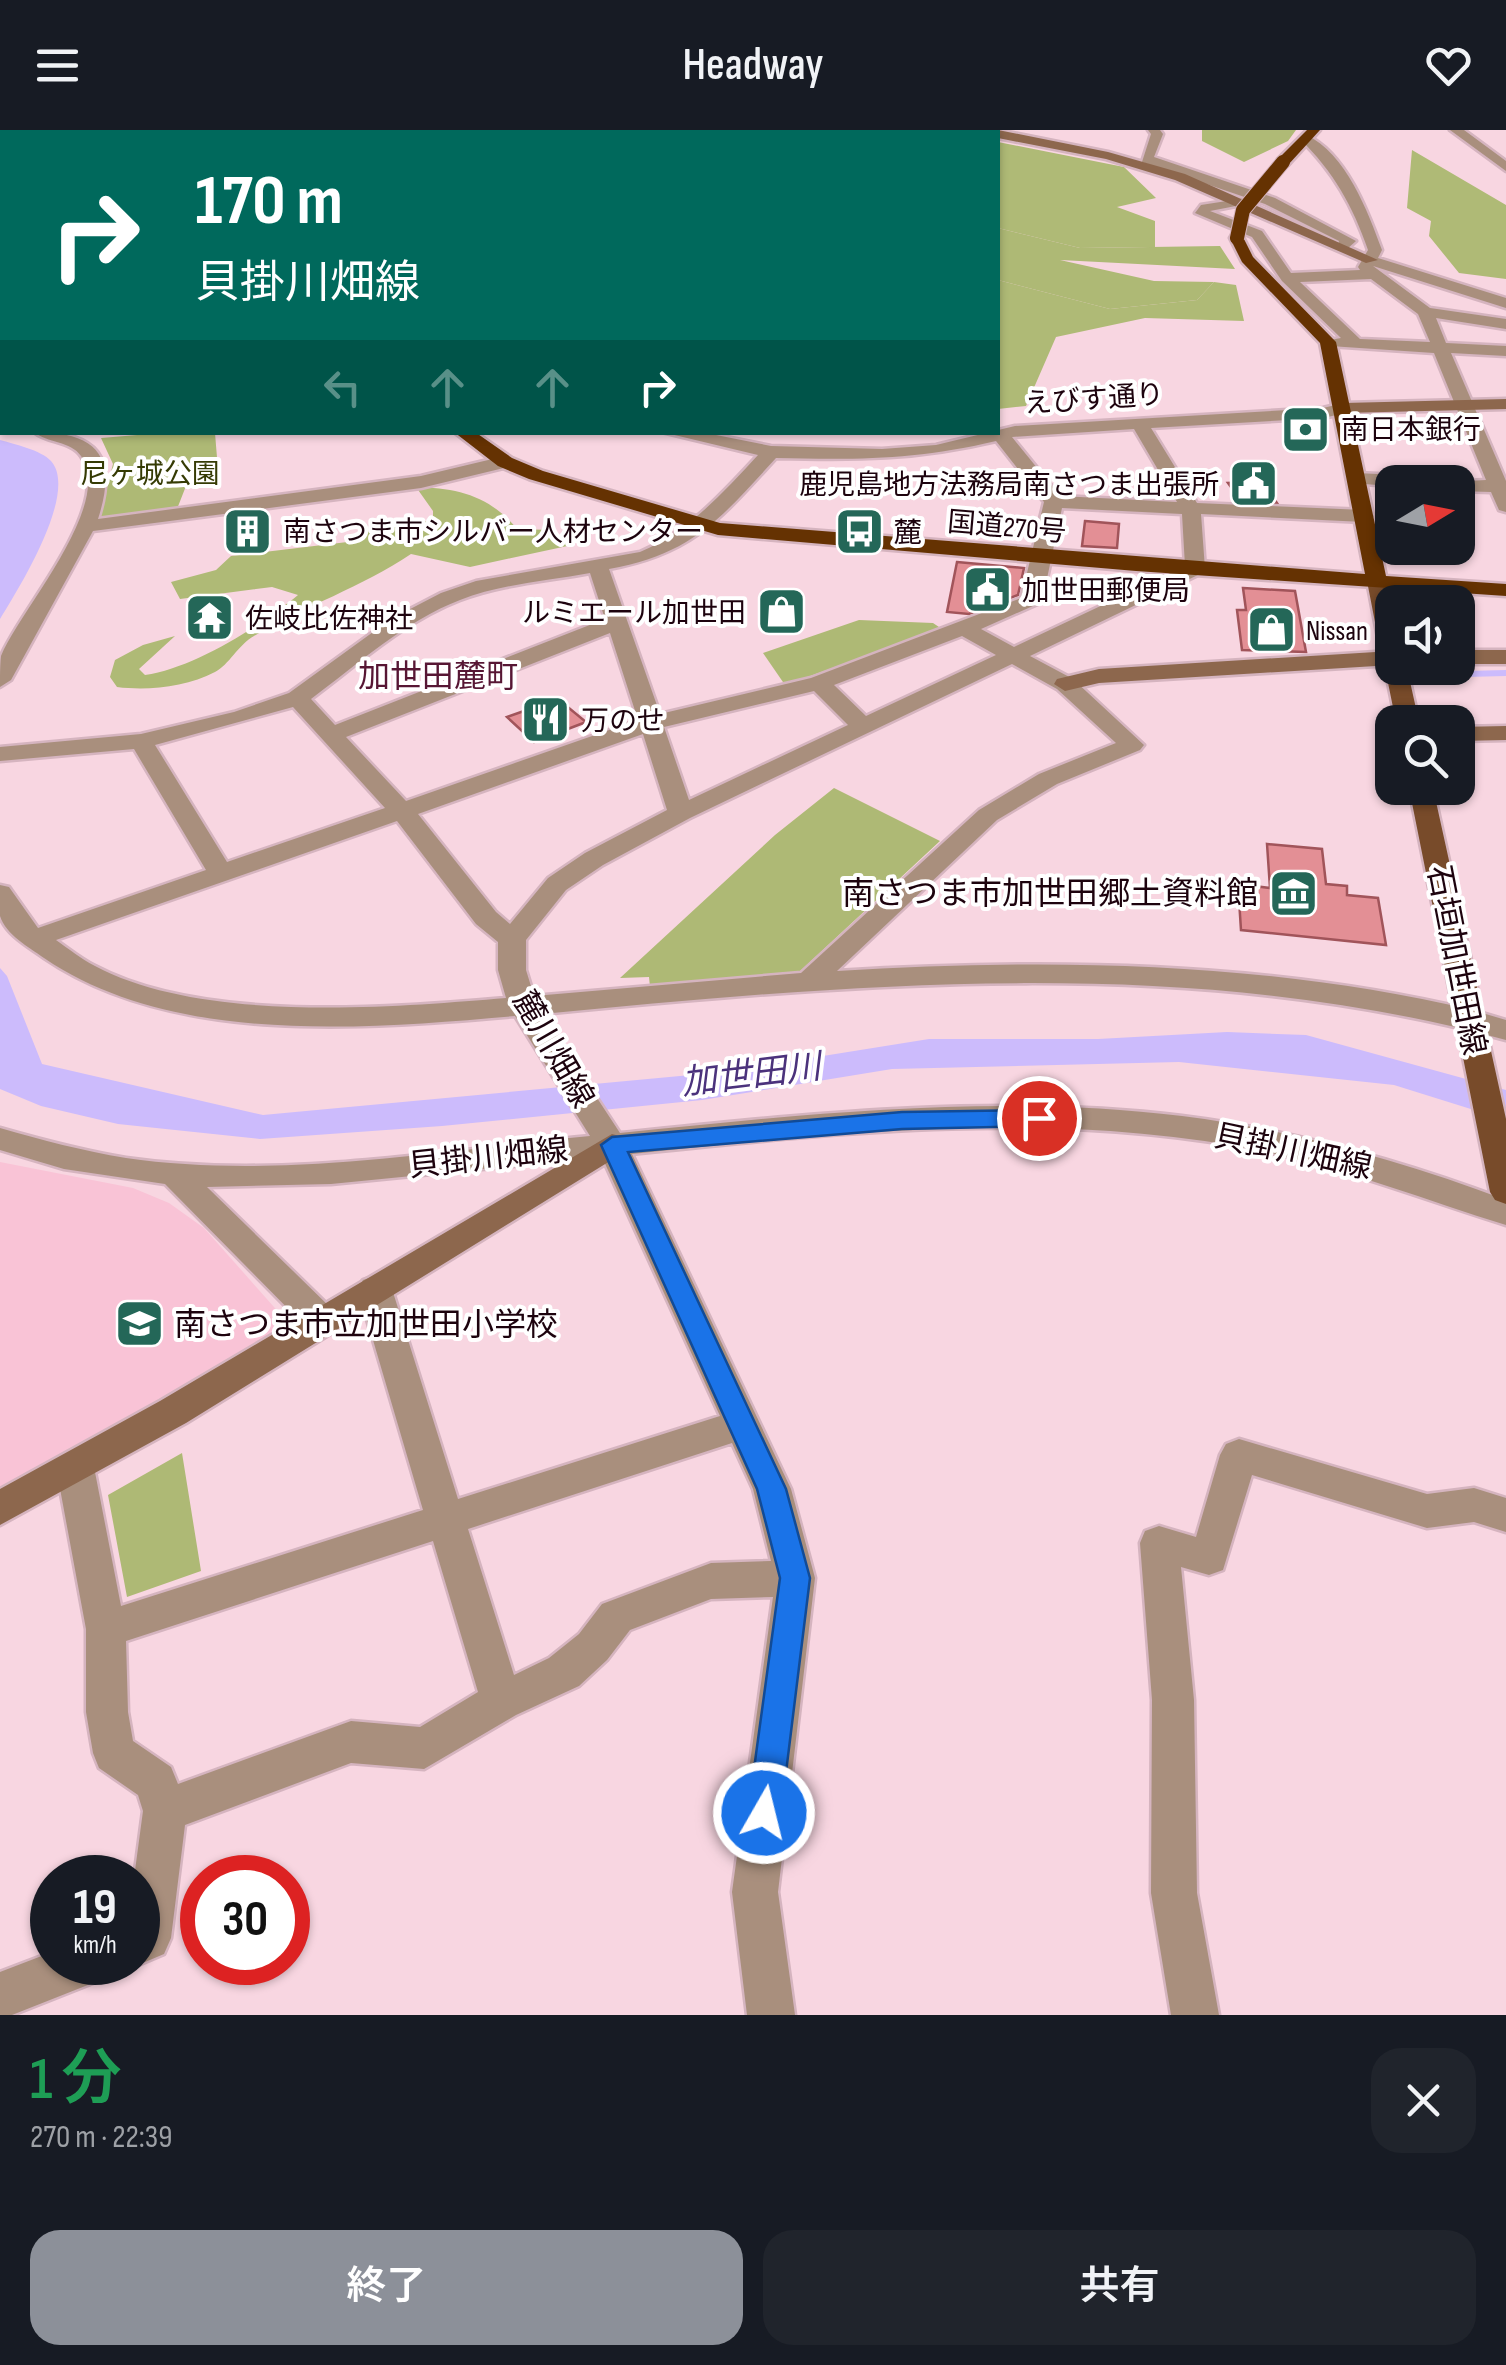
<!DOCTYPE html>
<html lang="ja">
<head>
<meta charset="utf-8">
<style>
  :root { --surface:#171b24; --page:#20242c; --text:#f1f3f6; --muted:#9ea1a6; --accent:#8c9099 }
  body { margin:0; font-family:"Sofia Sans Condensed","Noto Sans JP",sans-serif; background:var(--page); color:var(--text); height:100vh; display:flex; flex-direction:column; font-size:38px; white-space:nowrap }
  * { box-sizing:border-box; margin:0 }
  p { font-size:32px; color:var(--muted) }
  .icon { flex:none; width:55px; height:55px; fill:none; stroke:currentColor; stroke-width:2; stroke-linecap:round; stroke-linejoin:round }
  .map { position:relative; height:1885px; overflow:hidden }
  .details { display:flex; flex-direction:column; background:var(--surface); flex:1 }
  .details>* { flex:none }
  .top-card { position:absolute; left:0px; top:0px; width:1000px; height:305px; box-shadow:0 2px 8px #0004; background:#00695c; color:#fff; overflow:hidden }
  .needle { width:65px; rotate:80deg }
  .tools { position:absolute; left:1375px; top:335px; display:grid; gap:20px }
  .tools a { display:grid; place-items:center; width:100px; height:100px; border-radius:20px; background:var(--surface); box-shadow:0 2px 8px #0004; font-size:50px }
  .speed { position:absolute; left:30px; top:1725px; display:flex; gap:20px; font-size:50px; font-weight:700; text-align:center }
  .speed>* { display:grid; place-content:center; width:130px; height:130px; border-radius:50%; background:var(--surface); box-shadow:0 2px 8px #0004; line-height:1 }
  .speed small { font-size:25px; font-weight:400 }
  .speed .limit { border:15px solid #d22; background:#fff; color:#111 }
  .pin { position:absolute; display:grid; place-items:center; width:85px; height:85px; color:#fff; margin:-42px; border:5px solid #fff; border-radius:50%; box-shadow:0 2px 10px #0007 }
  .me { position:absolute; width:110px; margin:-55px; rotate:8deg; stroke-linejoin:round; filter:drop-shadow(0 0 8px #0008) }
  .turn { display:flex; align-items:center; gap:35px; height:210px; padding:0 30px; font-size:45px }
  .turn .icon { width:130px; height:130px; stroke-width:2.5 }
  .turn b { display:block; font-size:70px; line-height:85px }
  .lanes { display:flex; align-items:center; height:95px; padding:0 30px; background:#0003; justify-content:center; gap:50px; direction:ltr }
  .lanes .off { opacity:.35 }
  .round { display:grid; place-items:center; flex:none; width:105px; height:105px; border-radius:30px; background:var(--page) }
  .summary { display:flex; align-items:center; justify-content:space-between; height:170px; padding:0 30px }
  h1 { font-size:60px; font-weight:600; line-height:75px; color:#1e9e55 }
  .button { display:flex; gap:20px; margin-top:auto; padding:20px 30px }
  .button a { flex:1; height:115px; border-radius:30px; background:var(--accent); color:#fff; font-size:40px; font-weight:600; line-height:115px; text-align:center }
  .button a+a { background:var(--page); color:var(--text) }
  header { display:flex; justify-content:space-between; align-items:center; height:130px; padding:0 30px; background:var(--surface); font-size:45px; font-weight:600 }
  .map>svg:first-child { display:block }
</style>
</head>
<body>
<header><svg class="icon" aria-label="menu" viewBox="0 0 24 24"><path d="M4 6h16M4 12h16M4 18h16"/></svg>Headway<svg class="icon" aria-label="heart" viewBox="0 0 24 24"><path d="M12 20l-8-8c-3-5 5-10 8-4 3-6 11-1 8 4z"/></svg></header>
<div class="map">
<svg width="1506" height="1885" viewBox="0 0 1506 1885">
  <rect width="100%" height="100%" fill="#f8d6e1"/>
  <path fill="#f9c3d6" d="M 0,1032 L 133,1058 L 169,1073 L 204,1098 L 282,1186 L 275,1202 L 64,1329 L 0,1360 Z"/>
  <path fill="#aeb975" d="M 168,0 L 669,0 L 704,2 L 165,2 Z
    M 998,98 L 1080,118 L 1220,116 L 1235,139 L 1060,130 L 1154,151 L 1214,152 L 1197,170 L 1110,179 L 998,150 Z
    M 161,303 L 215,303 L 219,352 L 186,356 L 177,379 L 99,388 L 113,334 L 101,308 Z
    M 859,490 L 933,493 L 942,499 L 785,555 L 763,523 Z
    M 834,658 L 940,711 L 797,844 L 650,857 L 649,847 L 620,848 L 775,705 Z
    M 182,1323 L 201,1441 L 127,1467 L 108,1365 Z"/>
  <path fill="#afba76" d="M 1202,0 L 1296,0 L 1288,11 L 1244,32 L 1202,11 Z
    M 998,12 L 1124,37 L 1156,68 L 1117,77 L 1155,91 L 1155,117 L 1080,118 L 998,98 Z
    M 1412,20 L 1506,75 L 1506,149 L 1459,143 L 1429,106 L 1431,91 L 1407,78 Z
    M 998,150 L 1110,179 L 1197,170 L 1214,152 L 1236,155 L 1244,191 L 1145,188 L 1056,207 L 1026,276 L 998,279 Z
    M 416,357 C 458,358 490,366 517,399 L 553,400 L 572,415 L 470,437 L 411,424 C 362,457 305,476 254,506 C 238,515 229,535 215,542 C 186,557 148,561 117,557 L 110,547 L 115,530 L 143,515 L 175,506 L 139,539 L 145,545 C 194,538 259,497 298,465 L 272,457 L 180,469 L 171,452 L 216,440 L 231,426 L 364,410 L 369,400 L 433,390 L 433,381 Z"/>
  <path fill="#ccbbfc" d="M 0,310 C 14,314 41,320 51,331 C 79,362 19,458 0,489 Z
    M 0,838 L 7,846 L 42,934 L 263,985 L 723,942 L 929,909 L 1098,909 L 1227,902 L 1306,905 L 1506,960 L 1506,990 L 1394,955 L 1179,932 L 892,939 L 702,970 L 442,996 L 260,1009 L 118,994 L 41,976 L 0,959 Z"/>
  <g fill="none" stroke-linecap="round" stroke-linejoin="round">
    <path stroke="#ccbbfc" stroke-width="6" d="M 1426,545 L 1506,543"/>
  </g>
  <path fill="#e38f95" stroke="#a1545a" stroke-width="2.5" d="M 1262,352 L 1277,373 L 1241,371 L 1228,353 Z
    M 1085,391 L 1119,394 L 1117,418 L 1082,416 Z
    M 957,432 L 1024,438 L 1018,465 L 969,484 L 947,482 Z
    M 1243,458 L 1295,461 L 1306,522 L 1242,520 L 1237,480 L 1246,480 Z
    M 558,569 L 586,592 L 534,612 L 507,587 Z
    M 1267,714 L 1322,719 L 1326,754 L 1347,756 L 1347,765 L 1378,768 L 1386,815 L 1241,800 L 1238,754 L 1270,758 Z"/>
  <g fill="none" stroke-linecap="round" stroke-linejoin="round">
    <defs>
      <path id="street" d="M 1148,0 L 1160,0 L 1163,4 L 1154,27 L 1275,68 L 1356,111 L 1347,119 L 1337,119 L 1339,111 L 1265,74 L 1142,32 L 1151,4 Z
        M 1450,0 L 1464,0 L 1506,31 L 1506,41 Z
        M 1306,5 C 1346,23 1368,82 1382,120 L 1378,128 L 1506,168 L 1506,178 L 1373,136 L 1430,178 L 1506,189 L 1506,199 L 1436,188 L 1446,213 L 1506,216 L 1506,226 L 1451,223 L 1506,351 L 1506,382 L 1499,380 L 1491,362 L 1458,361 L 1458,352 L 1450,352 L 1486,350 L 1434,223 L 1330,216 L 1330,210 L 1341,208 L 1282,151 L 1252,107 L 1195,83 L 1201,75 L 1246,68 L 1246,74 L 1210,81 L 1262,101 L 1291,143 L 1360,140 L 1358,137 L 1368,120 C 1353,76 1333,41 1300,9 ZM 1371,149 L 1418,184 L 1430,212 L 1360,209 L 1300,152 Z
        M 0,247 L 2,247 L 2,257 L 0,257 Z
        M 1344,273 L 1353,278 L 1350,282 L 1323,288 L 1151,298 L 1197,373 L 1364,380 L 1374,386 L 1364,392 L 1201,384 L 1205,439 L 1202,443 L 1030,526 L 1073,549 L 1144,615 L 1140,620 L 1057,654 L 997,690 L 837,841 C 1047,828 1266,831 1472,880 L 1506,890 L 1506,910 C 1193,824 862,853 542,884 L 620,1003 C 807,984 995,963 1182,986 C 1293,1000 1402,1031 1506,1070 L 1506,1095 C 1426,1070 1349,1040 1267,1022 C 1058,979 842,1002 632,1024 L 791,1359 L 815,1448 L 778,1762 L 795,1885 L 747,1885 L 732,1762 L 773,1467 L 711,1469 L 630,1500 L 607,1530 L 579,1556 L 516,1585 L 424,1639 L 351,1633 L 185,1695 L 171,1808 L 164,1824 L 138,1835 L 132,1832 L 138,1832 L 138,1748 L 134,1748 L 143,1681 L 138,1665 L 99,1638 L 93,1623 L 86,1582 L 86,1499 L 56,1337 L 62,1326 L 75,1321 L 88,1326 L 94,1337 L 121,1476 L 423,1380 L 358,1159 L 363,1150 L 375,1146 L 387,1150 L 392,1159 L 458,1369 L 720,1286 L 602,1027 L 331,1054 L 207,1057 L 334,1181 L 339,1191 L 334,1201 L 322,1205 L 310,1201 L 165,1054 L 64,1039 L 0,1020 L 0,998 C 42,1010 83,1021 126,1028 C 278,1050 439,1021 590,1006 L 515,886 C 366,899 173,916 44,828 C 29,817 6,805 0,786 C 0,777 0,764 0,755 L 9,757 L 38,798 L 206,740 L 134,619 L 0,631 L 0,617 L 141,604 L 234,582 L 289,563 L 391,489 L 441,463 L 476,451 L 640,422 C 689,401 722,364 758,325 L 662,302 L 701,302 L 771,316 L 882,319 L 936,315 L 1015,296 L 1323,278 ZM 1134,299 L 1177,372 L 1060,366 L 1012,307 ZM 996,311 L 1044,372 L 1021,468 L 811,548 L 660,584 L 609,439 C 693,424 721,388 776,328 C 857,330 916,330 996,311 ZM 1062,378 L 1182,384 L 1185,436 L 1014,517 L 981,499 L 1042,472 ZM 590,443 L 605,489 L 335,595 L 311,569 C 358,534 405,491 460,470 C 501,454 547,451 590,443 ZM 610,503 L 638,590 L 406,671 L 346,607 ZM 962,506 L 996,525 L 866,586 L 834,555 ZM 1012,534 L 1057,559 L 1116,613 L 1039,644 L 979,680 L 801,843 L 534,866 L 526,840 L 526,810 L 566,760 L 603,735 L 690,688 ZM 814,561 L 848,595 L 689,670 L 664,597 ZM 293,577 L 385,678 L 227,732 L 155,615 ZM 643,604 L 667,680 L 585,723 L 548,748 L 510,794 L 496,782 L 418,684 ZM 397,691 L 476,794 L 498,812 L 498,840 L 506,868 C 388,878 202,893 95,836 C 81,829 69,819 56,810 ZM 732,1313 L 753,1359 L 771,1431 L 711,1433 L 602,1474 L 579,1504 L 549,1528 L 514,1545 L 468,1399 ZM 433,1411 L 478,1562 L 420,1597 L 351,1591 L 178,1654 L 171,1637 L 133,1611 L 128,1582 L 126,1511 Z
        M 0,288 L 2,288 L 2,298 L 0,298 Z
        M 34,302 C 98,302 118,327 98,389 L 421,346 L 505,326 L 514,332 L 512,336 L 421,358 L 93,401 L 11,550 L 0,557 C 0,547 0,535 1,526 C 19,481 115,375 81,326 C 71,311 47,313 34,302 Z
        M 1357,343 L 1417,346 L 1426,352 L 1392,352 L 1392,356 L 1350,353 L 1348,349 Z
        M 1239,1309 L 1427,1364 L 1474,1358 L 1506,1368 L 1506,1402 L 1474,1392 L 1427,1398 L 1252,1345 L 1223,1440 L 1209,1445 L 1181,1437 L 1194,1570 L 1197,1763 L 1219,1885 L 1171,1885 L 1151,1763 L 1152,1570 L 1140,1413 L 1145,1401 L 1159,1396 L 1196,1407 L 1220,1325 L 1226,1314 Z
        M 52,1822 L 52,1832 L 109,1832 L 103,1849 L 12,1885 L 0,1885 L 0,1842 Z"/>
      <path id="secondary" d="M 998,0 L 1108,22 L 1185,44 L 1378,130 L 1366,133 L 1175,50 L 1106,29 L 998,8 L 998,2 L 993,2 Z
        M 1506,269 L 1506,279 L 1344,283 L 1335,278 L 1344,273 Z
        M 1458,520 L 1506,520 L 1506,534 L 1458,534 Z
        M 1392,521 L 1392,535 L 1099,553 L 1065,561 L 1054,554 L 1057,549 L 1099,539 Z
        M 1506,596 L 1506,610 L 1458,611 L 1458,597 Z
        M 612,1004 L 623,1007 L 628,1015 L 623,1023 L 186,1293 L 0,1395 L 0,1359 L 160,1271 Z"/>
      <path id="primary" d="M 1377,445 L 1387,451 L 1392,474 L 1392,530 L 1381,523 L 1367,451 Z
        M 1392,532 L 1392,538 L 1407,538 L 1419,592 L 1396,592 L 1385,538 Z
        M 1409,658 L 1433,658 L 1506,989 L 1506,1074 L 1495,1070 L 1490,1062 Z"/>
      <path id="highway" d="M 1307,0 L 1320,0 L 1288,35 L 1278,35 L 1278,29 Z
        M 1232,105 L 1242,105 L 1253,127 L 1336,212 L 1386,446 L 1506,454 L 1506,466 L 1136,441 L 718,405 L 529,349 L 498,336 L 454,302 L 475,302 L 512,328 L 543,341 L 720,393 L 1365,444 L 1320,213 L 1242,132 L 1230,108 Z
        M 0,172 L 2,172 L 2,182 L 0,182 Z"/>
    </defs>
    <use href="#street" stroke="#d5b4bf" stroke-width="5"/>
    <use href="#secondary" stroke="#d5b4bf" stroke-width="5"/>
    <use href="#primary" stroke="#d5b4bf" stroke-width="5"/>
    <use href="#highway" stroke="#d5b4bf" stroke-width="5"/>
    <use href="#street" fill="#a98f7d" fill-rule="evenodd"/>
    <use href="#secondary" fill="#8d674d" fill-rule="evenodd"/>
    <use href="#primary" fill="#784b2a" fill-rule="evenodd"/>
    <use href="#highway" fill="#653202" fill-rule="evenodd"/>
    <defs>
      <path id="highway-bridge" d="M 1237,108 L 1243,80 L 1283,32"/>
    </defs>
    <use href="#highway-bridge" stroke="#d5b4bf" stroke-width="16" stroke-linecap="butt"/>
    <use href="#highway-bridge" stroke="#653202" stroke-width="14"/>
  </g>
  <path fill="#1a73e8" stroke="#114b97" stroke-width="2.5" d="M 1039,980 L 1051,988 L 1039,996 L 902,999 L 628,1022 L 786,1359 L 810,1448 L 781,1683 L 776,1695 L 764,1700 L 753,1695 L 748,1683 L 780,1448 L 757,1359 L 601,1015 L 612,1007 L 902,982 Z"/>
  <defs>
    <symbol id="bank-square" viewBox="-11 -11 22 22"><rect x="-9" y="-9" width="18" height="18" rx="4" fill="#246758" stroke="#fff"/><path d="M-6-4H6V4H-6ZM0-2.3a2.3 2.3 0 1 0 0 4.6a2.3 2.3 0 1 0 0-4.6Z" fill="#fff"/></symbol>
    <symbol id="civic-square" viewBox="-11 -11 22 22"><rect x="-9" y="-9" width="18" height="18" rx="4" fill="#246758" stroke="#fff"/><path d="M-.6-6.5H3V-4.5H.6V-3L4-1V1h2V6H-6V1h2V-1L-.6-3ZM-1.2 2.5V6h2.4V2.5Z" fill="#fff"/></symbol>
    <symbol id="building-square" viewBox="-11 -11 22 22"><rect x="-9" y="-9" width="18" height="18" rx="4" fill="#246758" stroke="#fff"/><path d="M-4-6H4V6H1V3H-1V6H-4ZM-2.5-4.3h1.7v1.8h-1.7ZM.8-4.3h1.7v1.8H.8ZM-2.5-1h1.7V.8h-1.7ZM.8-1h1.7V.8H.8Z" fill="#fff"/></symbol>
    <symbol id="bus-square" viewBox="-11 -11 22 22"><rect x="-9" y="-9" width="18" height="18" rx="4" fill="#246758" stroke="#fff"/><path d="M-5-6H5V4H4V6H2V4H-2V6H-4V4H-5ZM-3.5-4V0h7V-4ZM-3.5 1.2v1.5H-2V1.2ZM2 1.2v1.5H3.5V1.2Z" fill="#fff"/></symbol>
    <symbol id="shop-square" viewBox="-11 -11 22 22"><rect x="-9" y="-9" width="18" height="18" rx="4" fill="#246758" stroke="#fff"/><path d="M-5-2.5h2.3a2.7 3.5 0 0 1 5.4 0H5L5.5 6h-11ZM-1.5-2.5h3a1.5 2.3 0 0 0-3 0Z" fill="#fff"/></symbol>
    <symbol id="temple-square" viewBox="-11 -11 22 22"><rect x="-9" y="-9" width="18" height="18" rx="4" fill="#246758" stroke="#fff"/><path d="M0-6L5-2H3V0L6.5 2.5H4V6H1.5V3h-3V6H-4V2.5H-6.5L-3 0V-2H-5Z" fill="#fff"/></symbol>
    <symbol id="restaurant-square" viewBox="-11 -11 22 22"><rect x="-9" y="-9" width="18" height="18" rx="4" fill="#246758" stroke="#fff"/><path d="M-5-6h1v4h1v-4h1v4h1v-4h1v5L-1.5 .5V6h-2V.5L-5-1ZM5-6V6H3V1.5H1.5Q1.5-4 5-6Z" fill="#fff"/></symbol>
    <symbol id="museum-square" viewBox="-11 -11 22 22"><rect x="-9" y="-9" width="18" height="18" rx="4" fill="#246758" stroke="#fff"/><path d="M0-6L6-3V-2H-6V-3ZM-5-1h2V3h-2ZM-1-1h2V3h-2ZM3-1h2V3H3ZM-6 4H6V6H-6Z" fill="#fff"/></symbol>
    <symbol id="school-square" viewBox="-11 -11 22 22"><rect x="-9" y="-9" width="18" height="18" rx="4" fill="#246758" stroke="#fff"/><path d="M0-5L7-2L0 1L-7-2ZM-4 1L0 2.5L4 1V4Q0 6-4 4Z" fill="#fff"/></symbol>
  </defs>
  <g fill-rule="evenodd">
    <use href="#bank-square" x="1278" y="272" width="55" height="55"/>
    <use href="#civic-square" x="1226" y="326" width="55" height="55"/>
    <use href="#building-square" x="220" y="374" width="55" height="55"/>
    <use href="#bus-square" x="832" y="374" width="55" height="55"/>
    <use href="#civic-square" x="960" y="432" width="55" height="55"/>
    <use href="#shop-square" x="754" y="454" width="55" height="55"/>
    <use href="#temple-square" x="182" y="460" width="55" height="55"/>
    <use href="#shop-square" x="1244" y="472" width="55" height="55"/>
    <use href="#restaurant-square" x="518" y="562" width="55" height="55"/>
    <use href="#museum-square" x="1266" y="736" width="55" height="55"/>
    <use href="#school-square" x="112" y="1166" width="55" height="55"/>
  </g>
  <g text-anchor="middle" stroke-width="8" stroke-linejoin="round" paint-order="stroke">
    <g font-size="28" fill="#1d030e" stroke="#fff">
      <text transform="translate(1094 268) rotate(-4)" y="10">えびす通り</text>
      <text transform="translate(1007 396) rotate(5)" y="10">国道270号</text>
    </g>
    <g font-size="28" fill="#1d030e" stroke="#fff" text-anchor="start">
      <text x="1341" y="309">南日本銀行</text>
      <text x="1219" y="364" text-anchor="end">鹿児島地方法務局南さつま出張所</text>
      <text x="283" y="411">南さつま市シルバー人材センター</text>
      <text x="894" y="412">麓</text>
      <text x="1022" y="470">加世田郵便局</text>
      <text x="746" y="492" text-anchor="end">ルミエール加世田</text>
      <text x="245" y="498">佐岐比佐神社</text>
      <text x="1306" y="510">Nissan</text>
      <text x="581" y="600">万のせ</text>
    </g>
    <g font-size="28" fill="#353b04" stroke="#fff">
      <text x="150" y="353">尼ヶ城公園</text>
    </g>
    <g font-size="32" fill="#571634" stroke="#fff">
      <text x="438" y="557">加世田麓町</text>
    </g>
    <g font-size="32" fill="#1d030e" stroke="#fff" text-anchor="end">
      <text x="1258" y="774">南さつま市加世田郷土資料館</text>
      <text x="174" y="1205" text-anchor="start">南さつま市立加世田小学校</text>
    </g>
    <g font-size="32" fill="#1d030e" stroke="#fff">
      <text transform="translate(1457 830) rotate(79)" y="11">石垣加世田線</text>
      <text transform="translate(554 919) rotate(60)" y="11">麓川畑線</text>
      <text transform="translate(1293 1021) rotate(12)" y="11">貝掛川畑線</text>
      <text transform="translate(488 1027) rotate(-6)" y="11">貝掛川畑線</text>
    </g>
    <g font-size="35" font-style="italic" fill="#4b327c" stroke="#fff">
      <text transform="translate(751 944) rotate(-7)" y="12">加世田川</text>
    </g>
  </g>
</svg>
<div class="tools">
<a><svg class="needle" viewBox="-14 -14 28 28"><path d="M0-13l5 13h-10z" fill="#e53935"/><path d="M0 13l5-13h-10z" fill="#9ea1a6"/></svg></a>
<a><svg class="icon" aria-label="sound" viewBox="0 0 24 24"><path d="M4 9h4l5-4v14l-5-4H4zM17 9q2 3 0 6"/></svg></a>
<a><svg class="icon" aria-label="search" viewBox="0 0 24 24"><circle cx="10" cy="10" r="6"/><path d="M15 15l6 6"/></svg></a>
</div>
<div class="speed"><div>19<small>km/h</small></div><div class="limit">30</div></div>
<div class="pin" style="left:1039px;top:988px;background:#d93025"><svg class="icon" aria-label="arrive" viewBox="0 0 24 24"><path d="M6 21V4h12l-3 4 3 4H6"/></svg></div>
<svg class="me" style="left:764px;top:1683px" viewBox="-20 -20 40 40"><circle r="17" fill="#1a73e8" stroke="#fff" stroke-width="3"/><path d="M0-11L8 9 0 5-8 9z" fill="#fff"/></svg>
<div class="top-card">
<div class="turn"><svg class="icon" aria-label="right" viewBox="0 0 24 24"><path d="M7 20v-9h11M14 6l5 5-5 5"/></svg><div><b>170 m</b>貝掛川畑線</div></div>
<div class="lanes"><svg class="icon off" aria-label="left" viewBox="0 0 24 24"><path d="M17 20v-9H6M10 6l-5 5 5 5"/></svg><svg class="icon off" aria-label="ahead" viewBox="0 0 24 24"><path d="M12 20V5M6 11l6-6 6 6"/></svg><svg class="icon off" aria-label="ahead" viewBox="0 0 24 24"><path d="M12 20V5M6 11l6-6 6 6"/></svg><svg class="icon" aria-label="right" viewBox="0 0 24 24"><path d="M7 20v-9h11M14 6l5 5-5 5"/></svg></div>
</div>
</div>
<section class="details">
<div class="summary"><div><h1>1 分</h1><p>270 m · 22:39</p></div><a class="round"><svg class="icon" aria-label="close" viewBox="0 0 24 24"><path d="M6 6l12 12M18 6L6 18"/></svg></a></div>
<div class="button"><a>終了</a><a>共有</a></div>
</section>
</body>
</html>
